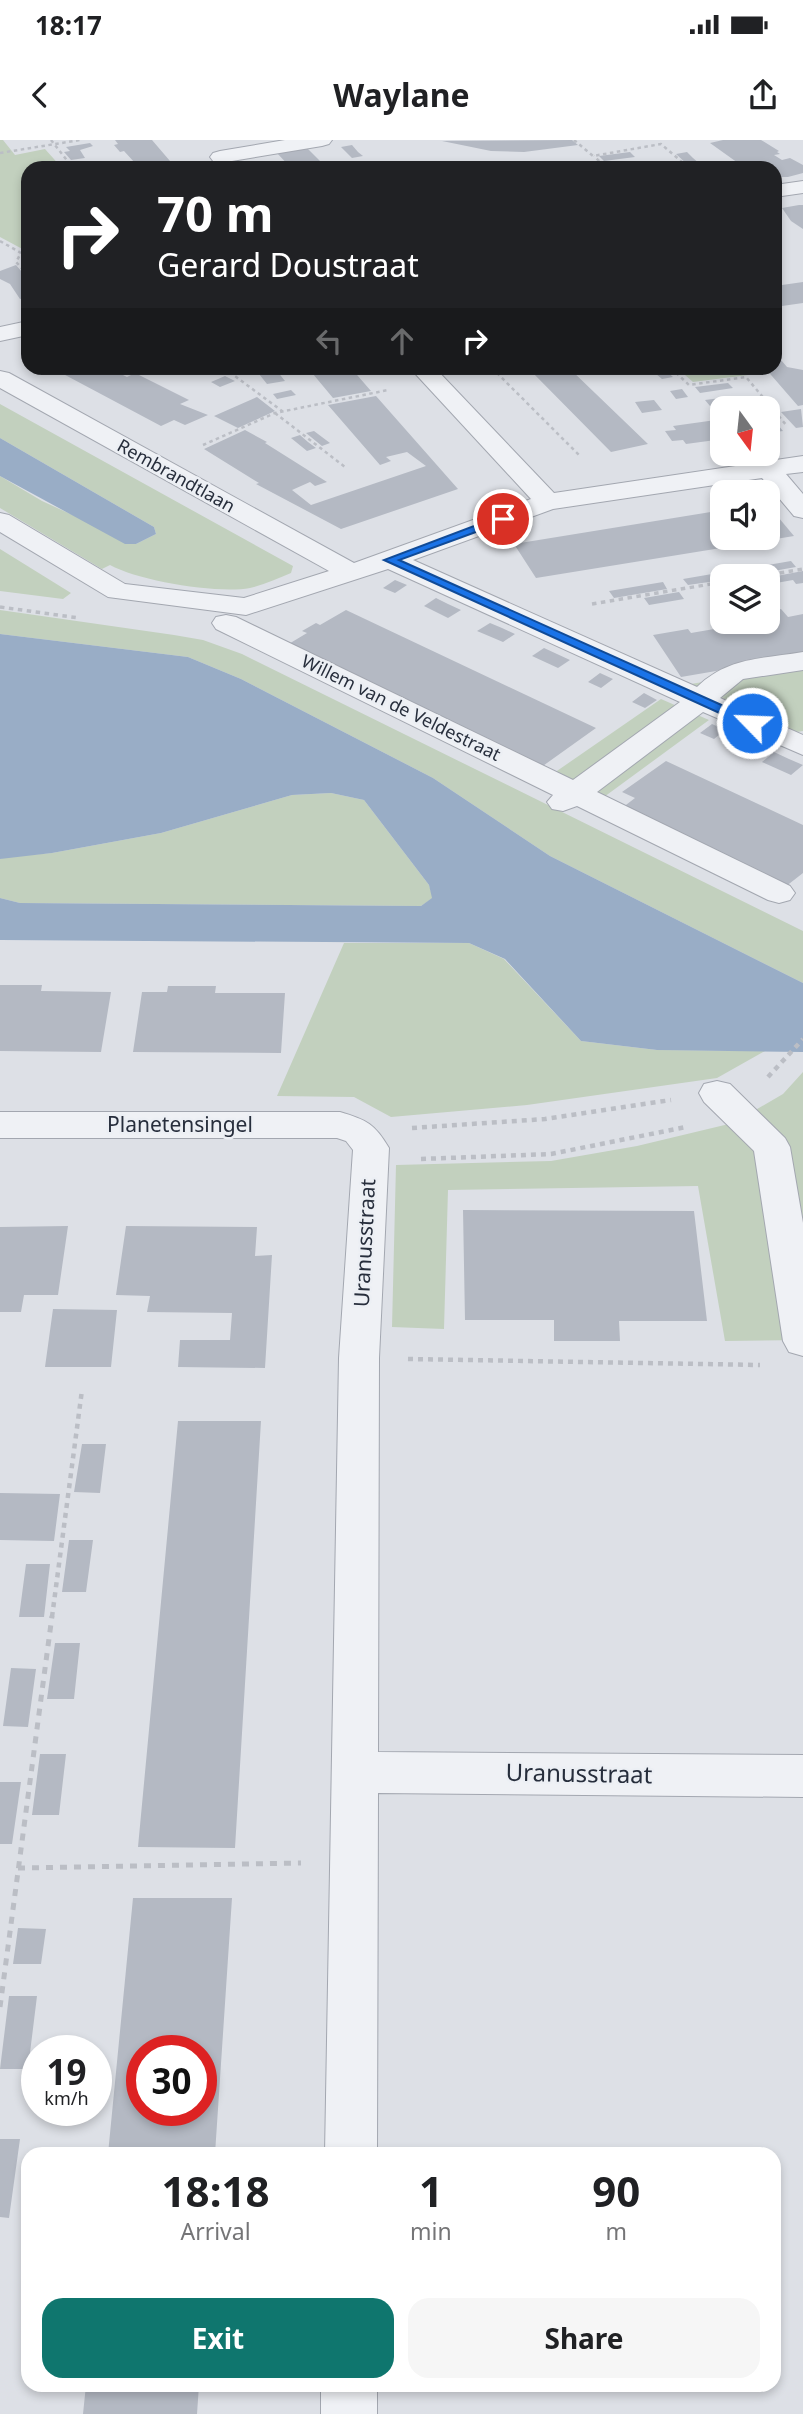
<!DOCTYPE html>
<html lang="en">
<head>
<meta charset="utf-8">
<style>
  :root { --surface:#fff; --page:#f6f6f6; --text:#202124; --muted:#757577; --accent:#0f766e }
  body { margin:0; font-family:"Noto Sans",sans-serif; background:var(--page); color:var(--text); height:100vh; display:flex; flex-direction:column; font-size:26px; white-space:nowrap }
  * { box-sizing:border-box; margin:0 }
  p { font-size:23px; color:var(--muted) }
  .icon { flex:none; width:38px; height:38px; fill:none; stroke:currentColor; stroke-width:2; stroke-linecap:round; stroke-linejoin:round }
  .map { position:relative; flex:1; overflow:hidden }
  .sheet { position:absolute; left:21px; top:2007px; width:760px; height:245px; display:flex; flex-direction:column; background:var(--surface); border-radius:21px; box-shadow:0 4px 10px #0003 }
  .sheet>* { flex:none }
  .hud { position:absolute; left:21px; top:21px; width:761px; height:214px; border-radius:21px; box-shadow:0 4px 10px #0003; background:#202124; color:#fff; overflow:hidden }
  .needle { width:46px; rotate:165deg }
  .fabs { position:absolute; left:710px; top:256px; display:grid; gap:14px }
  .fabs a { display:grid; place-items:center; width:70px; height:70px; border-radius:14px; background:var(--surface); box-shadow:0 4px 10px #0003; font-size:35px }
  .speed { position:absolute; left:21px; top:1895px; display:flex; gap:14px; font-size:35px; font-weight:700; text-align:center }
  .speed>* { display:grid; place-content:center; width:91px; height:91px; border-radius:50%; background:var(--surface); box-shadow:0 4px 10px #0003; line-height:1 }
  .speed small { font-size:18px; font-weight:400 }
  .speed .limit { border:10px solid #d22; background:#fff; color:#111 }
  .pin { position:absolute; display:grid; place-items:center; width:60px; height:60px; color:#fff; margin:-30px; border:4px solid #fff; border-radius:50%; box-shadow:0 2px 7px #0007 }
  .me { position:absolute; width:77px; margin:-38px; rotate:294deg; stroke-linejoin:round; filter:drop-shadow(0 0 5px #0008) }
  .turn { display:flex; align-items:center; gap:24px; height:147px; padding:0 21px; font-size:32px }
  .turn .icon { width:91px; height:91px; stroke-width:2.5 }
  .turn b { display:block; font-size:49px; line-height:60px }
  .lanes { display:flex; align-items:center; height:66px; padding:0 21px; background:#0003; justify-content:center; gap:35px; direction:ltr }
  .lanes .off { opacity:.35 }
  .eta { display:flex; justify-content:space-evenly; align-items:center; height:119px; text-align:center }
  .eta b { font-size:42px; font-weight:700; line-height:49px }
  .button { display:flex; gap:14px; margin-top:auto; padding:14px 21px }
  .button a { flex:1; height:80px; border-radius:21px; background:var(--accent); color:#fff; font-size:28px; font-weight:700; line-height:80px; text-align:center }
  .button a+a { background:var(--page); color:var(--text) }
  .status { display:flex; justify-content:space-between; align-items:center; height:49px; padding:0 35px; background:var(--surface); direction:ltr }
  .status svg { height:19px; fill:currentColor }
  header { display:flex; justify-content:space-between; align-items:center; height:91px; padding:0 21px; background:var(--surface); font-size:32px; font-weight:700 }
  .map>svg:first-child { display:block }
</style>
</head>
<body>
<div class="status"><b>18:17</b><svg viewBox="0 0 49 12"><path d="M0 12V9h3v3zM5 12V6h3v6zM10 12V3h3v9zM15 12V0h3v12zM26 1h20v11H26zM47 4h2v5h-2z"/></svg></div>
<header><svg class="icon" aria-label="back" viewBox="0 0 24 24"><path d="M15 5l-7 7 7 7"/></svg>Waylane<svg class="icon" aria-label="share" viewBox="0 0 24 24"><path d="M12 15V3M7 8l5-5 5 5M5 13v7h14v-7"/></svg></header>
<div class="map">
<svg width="803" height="2274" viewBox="0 0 803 2274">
  <rect width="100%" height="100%" fill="#dde0e6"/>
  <path fill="#c2d0be" d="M 0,0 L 3,0 L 15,15 L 45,9 L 62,28 L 28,28 L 28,112 L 0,97 Z
    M 677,228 L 758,228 L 764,233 L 693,242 Z
    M 0,264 L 293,426 L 291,433 C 278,438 264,445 250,448 C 217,454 139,441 110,425 L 102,429 L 0,368 L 0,336 L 42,361 L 136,404 L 156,394 L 154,387 L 0,298 Z
    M 0,409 L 71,453 L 63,459 L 0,451 Z
    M 0,470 L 174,495 L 203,500 L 242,514 L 803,791 L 803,843 L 550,716 L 433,638 L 241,539 L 188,517 L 0,494 Z
    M 803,525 L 803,591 L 797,592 L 691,544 Z
    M 661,559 L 709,580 L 604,657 L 554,633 Z
    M 331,653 L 364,660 L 429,745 L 433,758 L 421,766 L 20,763 L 0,758 L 0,719 L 5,717 L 52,713 L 161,693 L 292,655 Z
    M 344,803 L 469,803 L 504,819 L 581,901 L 657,910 L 765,911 L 717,938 L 527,965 L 391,977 L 354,957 L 277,956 Z
    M 803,932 L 803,1200 L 725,1201 L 698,1046 L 448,1050 L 444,1189 L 392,1187 L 396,1025 L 551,1021 L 637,1006 L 733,983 L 783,954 Z"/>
  <path fill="#99adc6" d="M 0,298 L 154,387 L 156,394 L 136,404 L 125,404 L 0,336 Z
    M 0,494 L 188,517 L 241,539 L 433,638 L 550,716 L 803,843 L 803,912 L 657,910 L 581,901 L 505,819 L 469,803 L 0,800 L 0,758 L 20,763 L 421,766 L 432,758 L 429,745 L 364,660 L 331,653 L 292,655 L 161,693 L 52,713 L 0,719 Z"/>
  <path fill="#b4b9c3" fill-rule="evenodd" d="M 115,0 L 152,0 L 176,28 L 134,28 L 130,24 L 135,23 L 124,11 L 120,12 L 114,5 L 118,4 Z
    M 572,0 L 578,5 L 524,12 L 491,11 L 442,1 Z
    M 723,0 L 761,0 L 779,11 L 777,12 L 780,14 L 774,15 L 782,20 L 790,18 L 803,25 L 803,33 L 788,37 L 775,37 L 775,28 L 745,28 L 710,3 Z
    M 90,3 L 93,6 L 80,10 L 85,18 L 71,20 L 64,12 L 70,11 L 66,7 Z
    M 352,5 L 358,12 L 363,16 L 352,18 L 341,7 Z
    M 306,7 L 327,28 L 291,28 L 276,12 Z
    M 630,12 L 635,17 L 604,21 L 599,16 Z
    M 687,12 L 693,18 L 700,24 L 689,26 L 676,14 Z
    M 799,65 L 803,65 L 803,89 L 791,81 L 782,68 Z
    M 16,125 L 28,139 L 28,157 L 20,159 L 10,144 L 0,139 L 0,131 Z
    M 803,142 L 803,163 L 775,167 L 775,146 Z
    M 775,213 L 787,227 L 803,230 L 803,265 L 798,266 L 765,228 L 775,228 Z
    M 52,228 L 109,228 L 127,237 L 135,233 L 189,260 L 180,264 L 208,275 L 185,285 L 174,280 L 161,286 Z
    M 308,228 L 351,228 L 371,251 L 333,258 Z
    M 528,228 L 569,228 L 648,304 L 611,312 Z
    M 649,228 L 663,228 L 673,237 L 662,239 Z
    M 277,231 L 285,241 L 267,244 L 259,234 Z
    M 225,236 L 235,241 L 220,247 L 211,242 Z
    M 728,243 L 733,248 L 700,253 L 695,247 Z
    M 682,249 L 688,257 L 676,259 L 670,251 Z
    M 291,250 L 296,255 L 277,259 L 273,254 Z
    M 376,256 L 458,349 L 341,389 L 256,344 L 259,343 L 204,309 L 245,290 L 267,302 L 265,303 L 327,342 L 315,346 L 310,342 L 292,350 L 311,365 L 426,326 L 407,312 L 386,317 L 391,321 L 380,325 L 328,265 Z
    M 257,257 L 275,271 L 238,288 L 214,276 Z
    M 721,258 L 726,264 L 710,266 L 705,260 Z
    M 654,260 L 662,270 L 642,273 L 635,262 Z
    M 801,269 L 803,287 L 796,288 L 781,272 Z
    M 768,273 L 783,291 L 768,293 Z
    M 723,279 L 723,299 L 686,304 L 683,300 L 672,301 L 665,291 L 676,290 L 673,286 Z
    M 314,291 L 330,303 L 322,306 L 306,293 Z
    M 300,295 L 308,302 L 316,308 L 307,311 L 291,298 Z
    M 768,365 L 794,396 L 536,438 L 514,404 L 723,370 L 723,397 L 768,397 Z
    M 791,421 L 796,427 L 762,433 L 757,427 Z
    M 803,431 L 803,443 L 796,444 L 793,440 L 776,443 L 771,437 Z
    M 718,433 L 723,440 L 688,445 L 683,439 Z
    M 395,440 L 407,445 L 395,453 L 383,448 Z
    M 663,442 L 667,449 L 614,458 L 609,451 Z
    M 679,452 L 684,459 L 649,465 L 644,458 Z
    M 436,458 L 448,464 L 461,470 L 448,478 L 424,466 Z
    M 781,469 L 788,477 L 803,474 L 803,516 L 681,537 L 653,495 L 688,489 L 691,493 L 720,488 L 714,480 L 723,479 L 723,481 L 768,481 L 768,471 Z
    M 346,470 L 596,588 L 540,628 L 287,505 L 307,493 L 302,491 L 316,483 L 320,485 Z
    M 490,483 L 502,488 L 515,494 L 503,502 L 477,491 Z
    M 544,508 L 570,520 L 558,528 L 532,516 Z
    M 600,533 L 613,539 L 601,548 L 588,542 Z
    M 644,553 L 657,560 L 645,568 L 632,562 Z
    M 712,584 L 725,590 L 714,599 L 700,593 Z
    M 774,612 L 789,619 L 803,625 L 791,635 L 762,622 Z
    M 666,621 L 803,685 L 803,733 L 785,747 L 622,668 L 635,658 L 622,652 Z
    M 0,845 L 42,845 L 41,851 L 111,852 L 101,912 L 0,911 Z
    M 168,846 L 216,846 L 215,853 L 285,853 L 281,913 L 133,912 L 142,852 L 167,852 Z
    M 463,1070 L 694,1071 L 707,1181 L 619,1181 L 620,1201 L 554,1201 L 554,1180 L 465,1180 Z
    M 68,1086 L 58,1155 L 24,1155 L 21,1172 L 0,1172 L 0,1087 Z
    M 126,1086 L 257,1087 L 255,1116 L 272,1115 L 265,1228 L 178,1227 L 180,1200 L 230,1200 L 232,1173 L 147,1172 L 150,1156 L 116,1155 Z
    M 53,1169 L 117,1170 L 111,1227 L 45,1227 Z
    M 178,1281 L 261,1281 L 235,1708 L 138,1707 Z
    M 82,1304 L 106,1304 L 100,1353 L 74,1352 Z
    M 0,1353 L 60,1354 L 54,1401 L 0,1400 Z
    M 69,1400 L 93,1400 L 86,1452 L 62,1452 Z
    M 26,1424 L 50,1424 L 44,1477 L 19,1477 Z
    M 55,1503 L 80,1503 L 74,1559 L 47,1559 Z
    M 11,1528 L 36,1529 L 28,1587 L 3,1586 Z
    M 40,1614 L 66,1614 L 59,1675 L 32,1675 Z
    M 0,1642 L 21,1642 L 12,1704 L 0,1704 Z
    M 133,1758 L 232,1758 L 215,2014 L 108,2014 ZM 142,1911 L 201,1911 L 201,1970 L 142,1970 Z
    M 18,1788 L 46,1789 L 41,1824 L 13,1824 Z
    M 9,1856 L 37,1856 L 28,1929 L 0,1929 Z
    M 0,1999 L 20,1999 L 9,2078 L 0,2077 Z
    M 86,2245 L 199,2245 L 197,2274 L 83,2274 Z"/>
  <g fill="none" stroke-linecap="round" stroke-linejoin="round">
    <defs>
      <path id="minor" d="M 285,0 L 332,0 L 329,4 L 322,6 L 220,23 L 213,21 L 210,17 L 213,13 L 220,11 Z
        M 803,41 L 803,53 L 775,57 L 775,45 Z
        M 28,181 L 28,195 L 0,201 L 0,187 Z
        M 410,228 L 435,228 L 554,353 L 803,316 L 803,332 L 786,334 L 803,354 L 803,378 L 794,376 L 762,338 L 553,369 L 413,420 L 697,547 C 728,517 762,519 803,512 L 803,530 L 743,539 L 720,558 L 803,595 L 803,615 L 703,572 L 597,652 L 790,746 L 795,753 L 790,760 L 779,763 L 768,760 L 577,666 L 563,671 L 552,669 L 547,662 L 553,655 L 216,489 L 212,483 L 216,477 L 226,475 L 236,477 L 573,640 L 680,562 L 388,429 L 246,475 L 108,457 L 0,392 L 0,373 L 9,375 L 125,444 L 244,458 L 329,431 L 0,248 L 0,231 L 9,233 L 354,423 L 531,359 Z
        M 717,941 L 730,944 L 785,998 L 790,1007 L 803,1083 L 803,1216 L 789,1212 L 783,1201 L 754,1011 L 704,962 L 699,953 L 704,944 Z
        M 0,972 L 340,972 C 367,980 375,984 389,1008 L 379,1218 L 378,1612 L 803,1615 L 803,1657 L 378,1653 L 377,2014 L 325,2014 L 339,1218 L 353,1010 L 346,1001 L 337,998 L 0,998 Z
        M 321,2245 L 377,2245 L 377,2274 L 321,2274 Z"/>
    </defs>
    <use href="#minor" stroke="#a3a7b0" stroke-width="2"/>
    <path stroke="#bbbec5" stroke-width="2.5" stroke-dasharray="3.5 3.5" stroke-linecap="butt" d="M 51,0 L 73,28
      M 574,0 L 593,16 L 661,4 L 689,28
      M 0,13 L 80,0
      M 569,28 L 601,23 L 594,16
      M 0,101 L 21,113 L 16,122 L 28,135
      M 183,228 L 191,232 L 201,228
      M 224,228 L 282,271
      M 492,228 L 580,316
      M 671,228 L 689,245 L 746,237 L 787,286
      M 275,273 L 345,327
      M 203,305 L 275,273 L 388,250"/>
    <path stroke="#bbbec5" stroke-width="3.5" stroke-dasharray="4.5 4.5" stroke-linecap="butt" d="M 762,436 L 803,429
      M 592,464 L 723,442
      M 0,467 L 79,478"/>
    <path stroke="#bbbec5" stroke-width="4.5" stroke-dasharray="5 5" stroke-linecap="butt" d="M 768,937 L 803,899
      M 412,988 L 545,979 L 671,960
      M 421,1019 L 551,1014 L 686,987
      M 408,1219 L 760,1225
      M 52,1477 L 82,1250"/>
    <path stroke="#bbbec5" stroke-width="5" stroke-dasharray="7 7" stroke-linecap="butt" d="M 18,1728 L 301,1723
      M 0,1867 L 52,1476"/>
    <use href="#minor" fill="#eff1f5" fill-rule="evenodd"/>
  </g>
  <path fill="#1a73e8" stroke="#114b97" stroke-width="2" d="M 503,375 L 506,376 L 506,381 L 399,420 L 757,581 L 757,586 L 748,586 L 384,420 Z"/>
  <g text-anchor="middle" stroke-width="5" stroke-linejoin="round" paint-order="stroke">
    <g font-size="18" fill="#272e3c" stroke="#eceff4">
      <text transform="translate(176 336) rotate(29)" y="6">Rembrandtlaan</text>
      <text transform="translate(401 568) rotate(26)" y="6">Willem van de Veldestraat</text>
    </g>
    <g font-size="21" fill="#272e3c" stroke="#eceff4">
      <text x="180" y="992">Planetensingel</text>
      <text transform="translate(365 1103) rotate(-87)" y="7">Uranusstraat</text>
    </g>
    <g font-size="24" fill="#272e3c" stroke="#eceff4">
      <text transform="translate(579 1634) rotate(1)" y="8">Uranusstraat</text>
    </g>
  </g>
</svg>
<div class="fabs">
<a><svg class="needle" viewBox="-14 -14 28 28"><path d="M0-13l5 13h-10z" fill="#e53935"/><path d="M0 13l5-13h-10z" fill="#757577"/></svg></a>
<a><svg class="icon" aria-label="sound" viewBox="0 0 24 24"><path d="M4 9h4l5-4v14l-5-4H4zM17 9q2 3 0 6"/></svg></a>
<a><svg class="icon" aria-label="layers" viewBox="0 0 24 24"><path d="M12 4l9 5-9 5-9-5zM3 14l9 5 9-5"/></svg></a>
</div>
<div class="speed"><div>19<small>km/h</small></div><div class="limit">30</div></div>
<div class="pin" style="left:503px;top:379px;background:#d93025"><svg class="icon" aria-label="arrive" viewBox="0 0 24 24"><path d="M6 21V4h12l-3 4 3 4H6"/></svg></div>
<svg class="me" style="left:752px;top:583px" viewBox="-20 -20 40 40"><circle r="17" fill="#1a73e8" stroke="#fff" stroke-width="3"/><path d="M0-11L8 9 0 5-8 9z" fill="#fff"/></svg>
<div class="hud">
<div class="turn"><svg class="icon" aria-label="right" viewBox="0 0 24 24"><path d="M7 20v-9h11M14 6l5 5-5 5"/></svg><div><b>70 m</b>Gerard Doustraat</div></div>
<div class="lanes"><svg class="icon off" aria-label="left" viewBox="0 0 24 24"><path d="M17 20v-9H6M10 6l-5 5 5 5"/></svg><svg class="icon off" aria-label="ahead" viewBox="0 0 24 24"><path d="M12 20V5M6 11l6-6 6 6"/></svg><svg class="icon" aria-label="right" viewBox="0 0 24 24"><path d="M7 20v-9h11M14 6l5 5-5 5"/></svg></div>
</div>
<section class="sheet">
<div class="eta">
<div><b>18:18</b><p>Arrival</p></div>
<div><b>1</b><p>min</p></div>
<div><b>90</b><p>m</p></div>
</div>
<div class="button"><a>Exit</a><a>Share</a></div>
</section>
</div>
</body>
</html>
